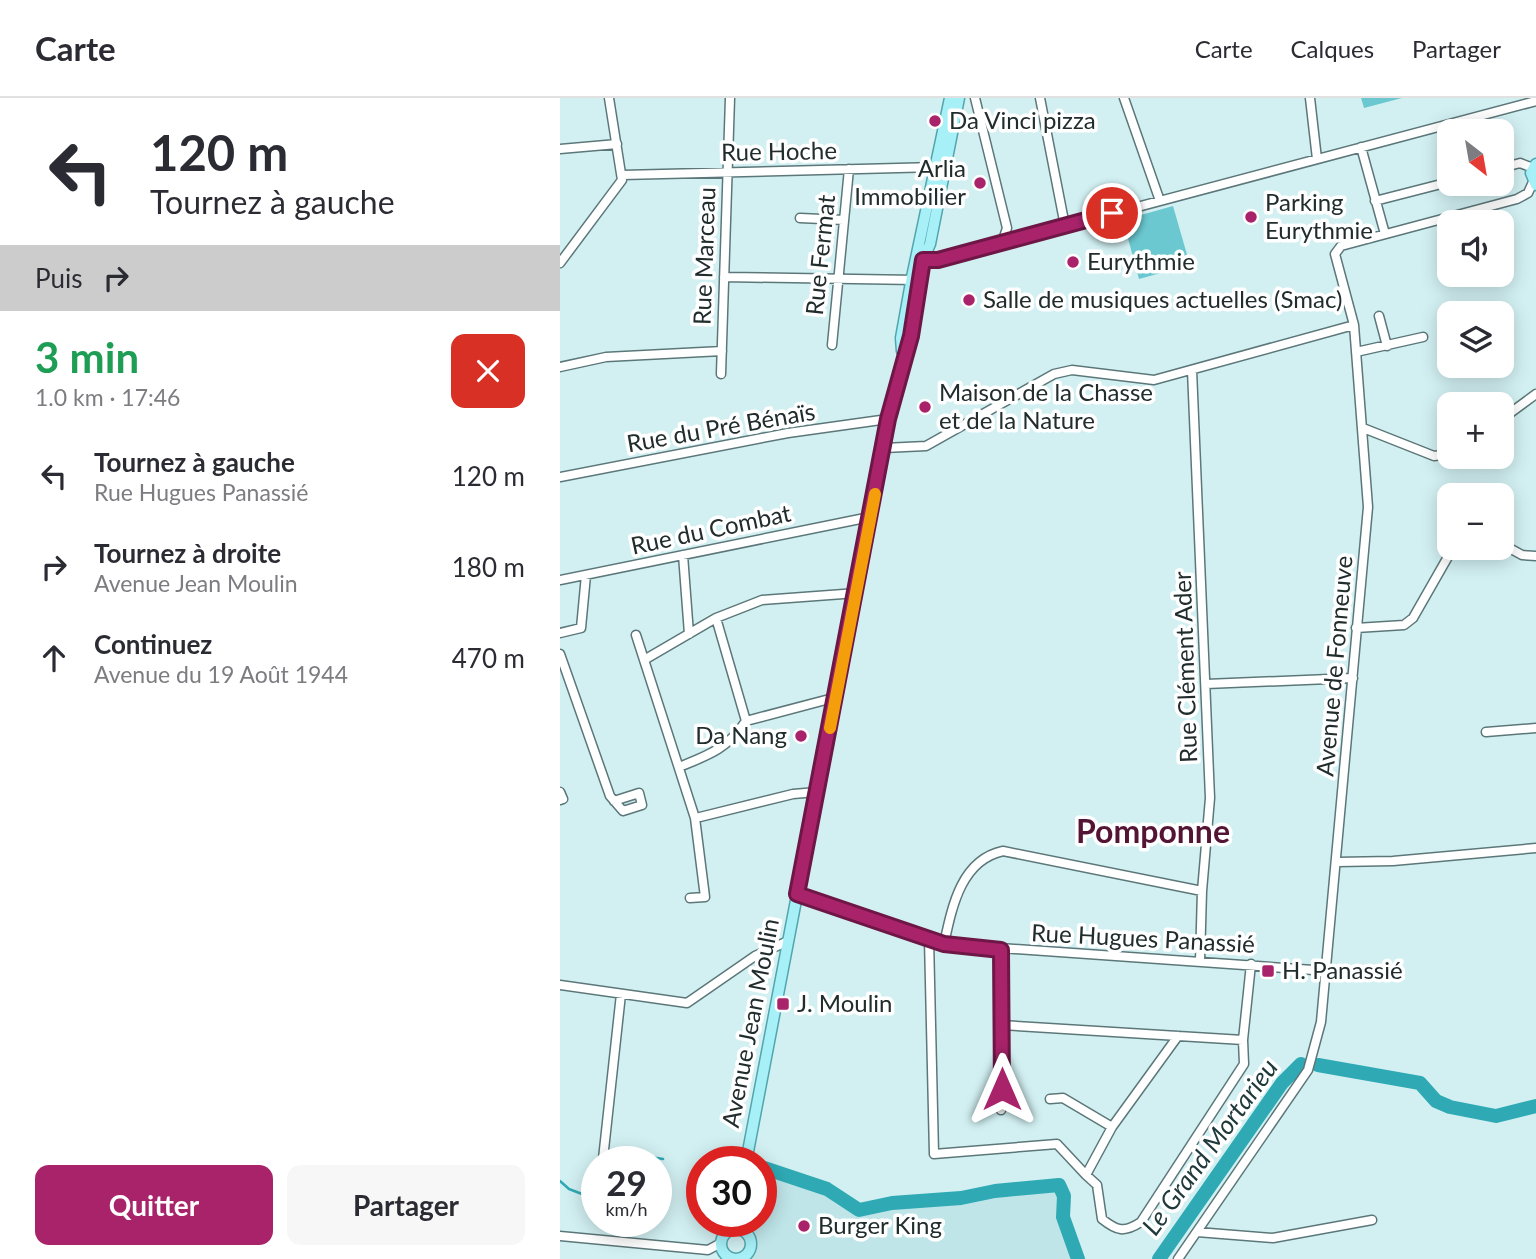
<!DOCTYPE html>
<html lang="fr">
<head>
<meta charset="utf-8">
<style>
  :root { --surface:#fff; --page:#f7f7f7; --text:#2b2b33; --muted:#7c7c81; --line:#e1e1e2; --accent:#a9236b }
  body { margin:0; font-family:Lato,sans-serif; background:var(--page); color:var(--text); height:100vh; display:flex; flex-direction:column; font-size:26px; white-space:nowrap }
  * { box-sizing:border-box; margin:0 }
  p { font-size:23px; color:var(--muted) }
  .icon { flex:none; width:38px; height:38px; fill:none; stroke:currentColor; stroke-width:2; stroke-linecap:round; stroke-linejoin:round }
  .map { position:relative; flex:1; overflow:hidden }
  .panel { display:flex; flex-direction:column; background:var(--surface); width:560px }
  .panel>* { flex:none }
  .hud { background:#fff; color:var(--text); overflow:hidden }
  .needle { width:46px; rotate:149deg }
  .buttons { position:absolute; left:877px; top:21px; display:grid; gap:14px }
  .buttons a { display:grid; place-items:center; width:77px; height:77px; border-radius:14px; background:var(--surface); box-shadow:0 4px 18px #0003; font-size:35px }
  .speed { position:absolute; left:21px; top:1048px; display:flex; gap:14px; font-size:35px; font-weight:700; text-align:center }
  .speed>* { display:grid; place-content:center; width:91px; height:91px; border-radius:50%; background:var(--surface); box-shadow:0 4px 18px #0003; line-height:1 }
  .speed small { font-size:18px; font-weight:400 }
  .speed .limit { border:10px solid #d22; background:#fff; color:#111 }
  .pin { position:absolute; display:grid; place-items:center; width:60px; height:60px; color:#fff; margin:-30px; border:4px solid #fff; border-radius:50%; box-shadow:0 2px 7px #0007 }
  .me { position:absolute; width:77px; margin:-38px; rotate:0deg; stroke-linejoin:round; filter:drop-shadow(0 0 5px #0008) }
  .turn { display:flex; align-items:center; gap:24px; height:147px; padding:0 35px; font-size:32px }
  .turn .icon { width:91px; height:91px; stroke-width:2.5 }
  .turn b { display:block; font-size:49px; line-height:60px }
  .then { display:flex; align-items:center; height:66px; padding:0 35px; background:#0003; gap:14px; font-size:26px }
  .round { display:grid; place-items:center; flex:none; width:74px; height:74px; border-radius:14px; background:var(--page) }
  .head { display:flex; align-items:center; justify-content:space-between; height:119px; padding:0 35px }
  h1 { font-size:42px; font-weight:700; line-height:52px; color:#1e9e55 }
  .primary-button { display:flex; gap:14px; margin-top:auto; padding:14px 35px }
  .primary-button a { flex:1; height:80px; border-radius:14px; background:var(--accent); color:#fff; font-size:28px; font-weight:700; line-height:80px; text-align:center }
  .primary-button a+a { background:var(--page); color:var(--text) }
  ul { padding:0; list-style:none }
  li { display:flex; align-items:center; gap:21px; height:91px; padding:0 35px }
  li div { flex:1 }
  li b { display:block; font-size:26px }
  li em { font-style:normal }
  header { display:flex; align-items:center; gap:42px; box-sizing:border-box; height:98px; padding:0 35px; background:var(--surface); border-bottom:2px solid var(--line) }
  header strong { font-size:33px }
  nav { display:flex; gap:38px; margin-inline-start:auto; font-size:24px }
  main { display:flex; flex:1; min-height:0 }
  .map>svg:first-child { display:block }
</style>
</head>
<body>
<header>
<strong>Carte</strong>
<nav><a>Carte</a><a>Calques</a><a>Partager</a></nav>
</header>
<main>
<section class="panel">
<div class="hud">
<div class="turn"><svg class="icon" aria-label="left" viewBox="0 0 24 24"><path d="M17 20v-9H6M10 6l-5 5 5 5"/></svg><div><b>120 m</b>Tournez à gauche</div></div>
<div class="then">Puis<svg class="icon" aria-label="right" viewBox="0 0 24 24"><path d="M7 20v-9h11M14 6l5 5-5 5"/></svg></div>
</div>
<div class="head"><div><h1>3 min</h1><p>1.0 km · 17:46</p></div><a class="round" style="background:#d93025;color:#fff"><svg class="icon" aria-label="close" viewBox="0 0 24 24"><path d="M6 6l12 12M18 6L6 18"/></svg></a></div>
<ul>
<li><svg class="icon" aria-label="left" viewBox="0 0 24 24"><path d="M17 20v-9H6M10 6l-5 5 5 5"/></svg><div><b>Tournez à gauche</b><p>Rue Hugues Panassié</p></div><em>120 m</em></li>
<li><svg class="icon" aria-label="right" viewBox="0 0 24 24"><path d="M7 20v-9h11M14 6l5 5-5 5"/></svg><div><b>Tournez à droite</b><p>Avenue Jean Moulin</p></div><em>180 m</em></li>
<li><svg class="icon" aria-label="ahead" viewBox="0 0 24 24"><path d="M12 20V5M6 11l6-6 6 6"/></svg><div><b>Continuez</b><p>Avenue du 19 Août 1944</p></div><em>470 m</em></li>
</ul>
<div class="primary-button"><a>Quitter</a><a>Partager</a></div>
</section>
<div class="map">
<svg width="976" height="1161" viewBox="0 0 976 1161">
  <rect width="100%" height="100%" fill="#d2f0f2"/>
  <path fill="#bfe5e9" d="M 201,1069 L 267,1091 L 300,1112 L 332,1105 L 401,1100 L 440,1092 L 499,1087 L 504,1098 L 503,1119 L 518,1161 L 176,1161 L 184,1158 L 190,1150 L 188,1138 L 181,1132 L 182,1124 L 201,1124 Z"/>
  <path fill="#6bc8d0" d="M 801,0 L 842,0 L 804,10 Z
    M 613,108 L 630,167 L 579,181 L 563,122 Z"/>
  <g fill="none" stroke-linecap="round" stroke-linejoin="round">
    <path stroke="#2faab4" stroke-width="2.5" d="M 58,1064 L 73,1056 L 103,1061
      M 0,1083 L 9,1091 L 22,1096 L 37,1086"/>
    <path stroke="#2faab4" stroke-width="14" d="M 758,967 L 860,985 L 876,1003 L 890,1009 L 936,1018 L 976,1008
      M 201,1069 L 267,1091 L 299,1112 L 332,1105 L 401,1100 L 435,1093 L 499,1087 L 504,1098 L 503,1119 L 518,1161
      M 599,1161 L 722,985 L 741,966"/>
    <defs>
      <path id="minor" d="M 415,0 L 447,130 L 442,145
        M 480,0 L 505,128
        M 564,0 L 600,103
        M 750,0 L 757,61
        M 801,49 L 825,136
        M 0,51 L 57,46
        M 942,70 L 960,65 L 973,70
        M 62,77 L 377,69
        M 815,103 L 889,84
        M 240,120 L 284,122
        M 363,162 L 378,162 L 976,3
        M 0,165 L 62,82 L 49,0
        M 164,179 L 356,182
        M 819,218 L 827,248
        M 272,247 L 289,71
        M 796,254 L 863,239
        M 0,269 L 46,259 L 162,253
        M 632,272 L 650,700 L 642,793 L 640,863
        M 161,276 L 170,0
        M 942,321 L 976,296
        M 803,330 L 874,358 L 889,356
        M 324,350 L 366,348 L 494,276 L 512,272 L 594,282 L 794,227
        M 0,379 L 228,335 L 328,321
        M 942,446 L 962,457 L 976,458
        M 123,457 L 129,536
        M 0,482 L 310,419
        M 156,520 L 186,623
        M 796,530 L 844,527 L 853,520 L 893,450
        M 0,535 L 21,530 L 26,477
        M 76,537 L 135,720 L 145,799 L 130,800
        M 0,556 L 50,698 L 63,713 L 82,707 L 79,695 L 54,703
        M 84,562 L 156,520 L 202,502 L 297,495
        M 646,586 L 793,580
        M 926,634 L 976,630
        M 119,669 C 149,657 167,651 186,623 L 277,599
        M 0,694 L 3,701 L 0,702
        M 140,719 L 233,696 L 257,694
        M 777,764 L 833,763 L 976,750
        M 237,796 L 384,846 L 768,873
        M 369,841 L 374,1056 L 497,1046 L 526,1077
        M 384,846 C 392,809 401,762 443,753 L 642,793
        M 441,852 L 441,1012
        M 0,887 L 127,905 L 195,858 L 226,844
        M 441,927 L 683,942
        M 618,938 L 552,1029 L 526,1077 L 537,1087 L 542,1121 C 557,1133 564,1135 581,1124 L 684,966 L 683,942 L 691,866
        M 490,1001 L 503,1000 L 552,1029
        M 43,1061 L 61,896
        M 637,1134 L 713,1140 L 812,1122
        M 0,1138 L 148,1152 L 161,1145
        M 618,1161 L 748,972 L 761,924 L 808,409 L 794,227 L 775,156 L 781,148 L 957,101 L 968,95 L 973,84"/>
      <path id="major" d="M 976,66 L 971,75 L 976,87
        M 342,253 L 341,240 L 352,179 L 390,0
        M 186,1064 L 328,321 L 351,238 L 363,162 L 370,146 L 399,0
        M161 1146a15 15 0 1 1 30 0a15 15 0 1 1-30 0Z"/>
    </defs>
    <use href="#minor" stroke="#5c7779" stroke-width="11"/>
    <use href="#major" stroke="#52a5ac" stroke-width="13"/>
    <use href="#minor" stroke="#fff" stroke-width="8"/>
    <use href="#major" stroke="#a7f0f7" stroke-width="10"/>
  </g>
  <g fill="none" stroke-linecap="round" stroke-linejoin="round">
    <defs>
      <path id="route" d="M 442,991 L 441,852 L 384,846 L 237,796 L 328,321 L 351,238 L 363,162 L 378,162 L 552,115"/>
    </defs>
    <use href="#route" stroke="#6e1746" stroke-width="18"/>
    <use href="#route" stroke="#a9236b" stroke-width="12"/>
    <path stroke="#f59e0b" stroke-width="12" d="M 270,630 L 315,396"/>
  </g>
  <g fill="#a9236b" stroke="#fff" stroke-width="2.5">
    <circle cx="375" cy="23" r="7"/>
    <circle cx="420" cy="85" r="7"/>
    <circle cx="691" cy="119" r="7"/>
    <circle cx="513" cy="164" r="7"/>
    <circle cx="409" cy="202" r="7"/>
    <circle cx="365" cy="309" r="7"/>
    <circle cx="241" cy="638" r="7"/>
    <rect x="701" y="866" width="14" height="14" rx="3.5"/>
    <rect x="216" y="899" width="14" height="14" rx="3.5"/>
    <circle cx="244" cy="1128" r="7"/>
  </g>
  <g text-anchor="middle" stroke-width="7" stroke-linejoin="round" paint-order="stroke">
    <g font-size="24" fill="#212c2d" stroke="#fff" text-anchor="start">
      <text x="389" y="31">Da Vinci pizza</text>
      <text x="406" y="79" text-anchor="end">Arlia<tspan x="406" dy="28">Immobilier</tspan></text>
      <text x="705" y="113">Parking<tspan x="705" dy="28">Eurythmie</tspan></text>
      <text x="527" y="172">Eurythmie</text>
      <text x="423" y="210">Salle de musiques actuelles (Smac)</text>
      <text x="379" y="303">Maison de la Chasse<tspan x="379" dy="28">et de la Nature</tspan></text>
      <text x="227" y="646" text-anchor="end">Da Nang</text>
      <text x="722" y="881">H. Panassié</text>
      <text x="237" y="914">J. Moulin</text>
      <text x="258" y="1136">Burger King</text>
    </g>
    <g font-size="24" fill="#212c2d" stroke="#fff">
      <text transform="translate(219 54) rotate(-1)" y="8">Rue Hoche</text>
      <text transform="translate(261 157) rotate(-84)" y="8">Rue Fermat</text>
      <text transform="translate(145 158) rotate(-88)" y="8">Rue Marceau</text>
      <text transform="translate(161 330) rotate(-10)" y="8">Rue du Pré Bénaïs</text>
      <text transform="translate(151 432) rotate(-12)" y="8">Rue du Combat</text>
      <text transform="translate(775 568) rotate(-85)" y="8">Avenue de Fonneuve</text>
      <text transform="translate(626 569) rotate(-92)" y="8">Rue Clément Ader</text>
      <text transform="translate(583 841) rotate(3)" y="8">Rue Hugues Panassié</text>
      <text transform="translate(191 925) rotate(-79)" y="8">Avenue Jean Moulin</text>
    </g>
    <g font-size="26" font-style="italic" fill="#203a3c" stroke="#fff">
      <text transform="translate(650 1049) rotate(-54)" y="9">Le Grand Mortarieu</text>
    </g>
    <g font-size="32" font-weight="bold" fill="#541535" stroke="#fff">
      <text x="593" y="745">Pomponne</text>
    </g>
  </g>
</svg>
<div class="buttons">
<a><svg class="needle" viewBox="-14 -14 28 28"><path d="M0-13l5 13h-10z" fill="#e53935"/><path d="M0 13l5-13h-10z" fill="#7c7c81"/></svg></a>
<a><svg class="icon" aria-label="sound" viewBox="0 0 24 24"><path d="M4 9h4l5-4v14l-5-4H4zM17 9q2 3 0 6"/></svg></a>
<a><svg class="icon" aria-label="layers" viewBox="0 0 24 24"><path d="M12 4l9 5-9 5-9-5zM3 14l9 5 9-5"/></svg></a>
<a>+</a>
<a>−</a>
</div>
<div class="speed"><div>29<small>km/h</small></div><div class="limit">30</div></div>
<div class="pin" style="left:552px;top:115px;background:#d93025"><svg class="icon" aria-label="arrive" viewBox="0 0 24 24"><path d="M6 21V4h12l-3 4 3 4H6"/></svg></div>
<svg class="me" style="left:442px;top:991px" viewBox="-20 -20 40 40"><path d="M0-17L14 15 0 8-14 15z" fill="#a9236b" stroke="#fff" stroke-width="4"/></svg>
</div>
</main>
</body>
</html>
